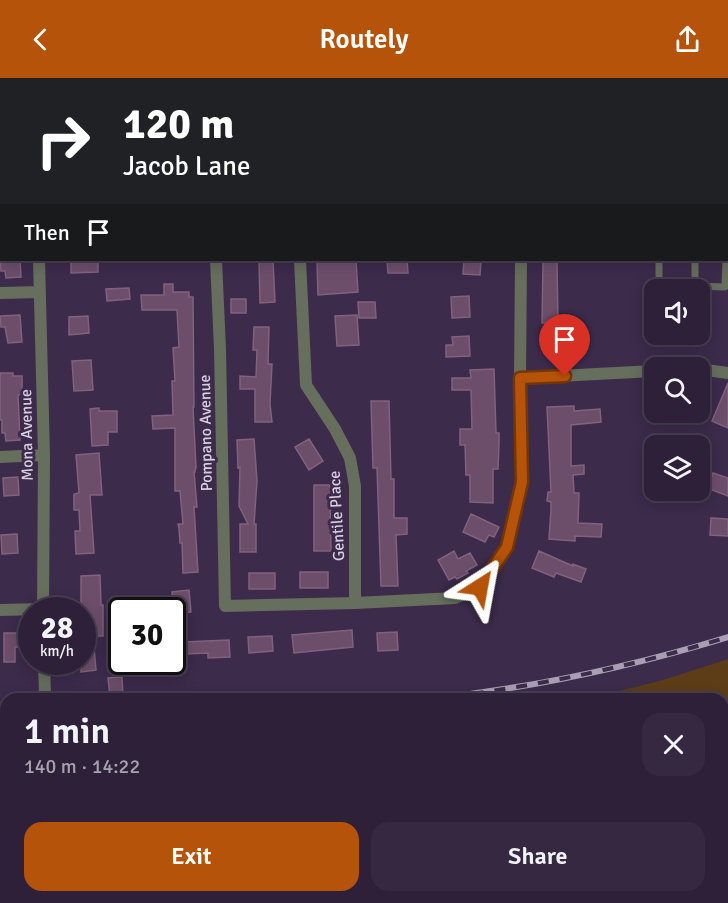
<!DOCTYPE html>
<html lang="en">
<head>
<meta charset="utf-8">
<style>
  :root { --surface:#2d2038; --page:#352840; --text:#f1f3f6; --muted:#a7a3ae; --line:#483e53; --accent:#b45309 }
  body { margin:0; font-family:Signika,sans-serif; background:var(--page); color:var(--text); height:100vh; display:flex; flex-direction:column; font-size:22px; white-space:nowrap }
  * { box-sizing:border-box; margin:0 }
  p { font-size:20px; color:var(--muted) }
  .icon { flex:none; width:33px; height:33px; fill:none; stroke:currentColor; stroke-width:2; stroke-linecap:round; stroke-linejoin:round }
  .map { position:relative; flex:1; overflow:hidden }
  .details { position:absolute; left:0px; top:615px; width:729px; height:210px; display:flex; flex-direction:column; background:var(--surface); border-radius:18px 18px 0 0; box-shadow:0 3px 15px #0003,0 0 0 2px var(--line) }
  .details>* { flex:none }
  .top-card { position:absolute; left:0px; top:0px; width:729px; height:183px; box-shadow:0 3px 15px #0003,0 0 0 2px var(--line); background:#202124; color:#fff; overflow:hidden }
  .buttons { position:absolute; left:644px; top:201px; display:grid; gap:12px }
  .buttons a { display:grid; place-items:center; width:66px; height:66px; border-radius:12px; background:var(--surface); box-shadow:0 3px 15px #0003,0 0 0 2px var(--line); font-size:30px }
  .speed { position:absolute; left:18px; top:519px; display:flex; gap:12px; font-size:30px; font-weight:700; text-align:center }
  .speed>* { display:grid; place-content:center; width:78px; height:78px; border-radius:50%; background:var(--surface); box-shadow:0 3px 15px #0003,0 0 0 2px var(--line); line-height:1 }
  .speed small { font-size:15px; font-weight:400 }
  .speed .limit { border:3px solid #111; border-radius:9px; background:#fff; color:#111 }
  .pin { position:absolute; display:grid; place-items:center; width:51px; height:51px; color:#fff; margin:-62px -26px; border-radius:50% 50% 50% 0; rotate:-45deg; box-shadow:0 0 6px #0007 }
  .pin .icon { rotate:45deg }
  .me { position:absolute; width:66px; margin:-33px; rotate:34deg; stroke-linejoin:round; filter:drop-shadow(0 0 4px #0008) }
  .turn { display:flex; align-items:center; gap:21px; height:126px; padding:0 24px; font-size:27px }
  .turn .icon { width:78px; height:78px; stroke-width:2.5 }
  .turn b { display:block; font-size:42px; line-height:51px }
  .then { display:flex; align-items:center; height:57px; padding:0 24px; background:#0003; gap:12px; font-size:22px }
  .round { display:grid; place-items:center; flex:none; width:63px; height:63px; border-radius:18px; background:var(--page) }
  .summary { display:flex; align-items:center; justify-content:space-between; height:102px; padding:0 24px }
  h1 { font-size:36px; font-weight:600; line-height:45px }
  .button { display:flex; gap:12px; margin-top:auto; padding:12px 24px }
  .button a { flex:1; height:69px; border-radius:18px; background:var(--accent); color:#fff; font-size:24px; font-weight:600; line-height:69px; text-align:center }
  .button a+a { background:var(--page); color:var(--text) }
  header { display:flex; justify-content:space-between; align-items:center; height:78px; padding:0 24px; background:var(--accent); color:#fff; font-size:27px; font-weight:600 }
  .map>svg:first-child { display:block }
</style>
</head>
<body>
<header><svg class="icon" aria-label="back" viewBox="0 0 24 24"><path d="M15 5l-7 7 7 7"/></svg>Routely<svg class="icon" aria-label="share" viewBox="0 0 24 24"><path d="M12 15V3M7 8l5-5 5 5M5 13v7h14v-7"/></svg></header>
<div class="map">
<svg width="728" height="825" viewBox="0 0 728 825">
  <rect width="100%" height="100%" fill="#3c2b4b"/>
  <path fill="#5c3d18" d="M 728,581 L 728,649 L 723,652 L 723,621 L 588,621 L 663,602 Z
    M 0,655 L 6,656 L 6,819 L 446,819 L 436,825 L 0,825 Z"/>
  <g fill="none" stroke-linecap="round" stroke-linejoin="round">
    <path stroke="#5f92c5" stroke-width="4" d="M 723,774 L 728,770
      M 688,819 L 690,825"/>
  </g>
  <path fill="#6c4e6a" stroke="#81617f" stroke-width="1.5" d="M 0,182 L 20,182 L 21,199 L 6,200 L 5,193 L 1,193 Z
    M 71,182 L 98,182 L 98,194 L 71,195 Z
    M 259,182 L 273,182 L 275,224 L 260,225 Z
    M 317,182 L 356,182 L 358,214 L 318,217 Z
    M 387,182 L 407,182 L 408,195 L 388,195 Z
    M 464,182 L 481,182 L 480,197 L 463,196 Z
    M 543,182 L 557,182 L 558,245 L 542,245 Z
    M 164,206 L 173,206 L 173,214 L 189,214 L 189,219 L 193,219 L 194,329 L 193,329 L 196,389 L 195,394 L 194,394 L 197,429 L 194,429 L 198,494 L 183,495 L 182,465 L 180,465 L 179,450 L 178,446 L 183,446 L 180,413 L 175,413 L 175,350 L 153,351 L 152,338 L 173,337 L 172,303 L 175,303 L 173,270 L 179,269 L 177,232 L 142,232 L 141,217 L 164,217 Z
    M 129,210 L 130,221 L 107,223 L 106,211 Z
    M 469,218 L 470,239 L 452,240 L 451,219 Z
    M 231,221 L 246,221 L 246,235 L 231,235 Z
    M 358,224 L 375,224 L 376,240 L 359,240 Z
    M 20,237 L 22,264 L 8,265 L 5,249 L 1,249 L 0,238 Z
    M 357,237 L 359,267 L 337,268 L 335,238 Z
    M 88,238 L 89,255 L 69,257 L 69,239 Z
    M 254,249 L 269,249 L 268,286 L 272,286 L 270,326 L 272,344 L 255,344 L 255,311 L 240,311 L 240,298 L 256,299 L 257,272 L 253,272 Z
    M 469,258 L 470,278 L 446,279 L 446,267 L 453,267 L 452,259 Z
    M 91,282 L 93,312 L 74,313 L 72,283 Z
    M 494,291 L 496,355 L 499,355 L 499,366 L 498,391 L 493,391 L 493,425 L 470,424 L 470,397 L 466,397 L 465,367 L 460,367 L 460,351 L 472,351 L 471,312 L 452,312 L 452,300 L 471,300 L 470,292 Z
    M 0,295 L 13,295 L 13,298 L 22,298 L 22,316 L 18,317 L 20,362 L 6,363 L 5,355 L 2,355 L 2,342 L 0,342 Z
    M 728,305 L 728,350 L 712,343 Z
    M 371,323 L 389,323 L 391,401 L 394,401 L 394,440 L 407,440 L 407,456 L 396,457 L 398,508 L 381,508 L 377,390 L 373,390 Z
    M 574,328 L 574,333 L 600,331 L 601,344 L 571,347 L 571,388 L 584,387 L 584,396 L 573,397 L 574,415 L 579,415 L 578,445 L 602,446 L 601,459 L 575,458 L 575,463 L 549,461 L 551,431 L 551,424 L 547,423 L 548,414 L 551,414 L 547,329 Z
    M 99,330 L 99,333 L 117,333 L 117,354 L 108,354 L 108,367 L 92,368 L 90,331 Z
    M 254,361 L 257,403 L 254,446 L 256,446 L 256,474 L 240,474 L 240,446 L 248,446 L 239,428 L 240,389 L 238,390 L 237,362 Z
    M 309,361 L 323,383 L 309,392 L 295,369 Z
    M 99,375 L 102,417 L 90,417 L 94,475 L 76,476 L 75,453 L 80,453 L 79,432 L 74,432 L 74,416 L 79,415 L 76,377 Z
    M 713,395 L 728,400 L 728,418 L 707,410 Z
    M 18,399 L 19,417 L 4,418 L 3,400 Z
    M 314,407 L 330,407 L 331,473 L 314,473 Z
    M 471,436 L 499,449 L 494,459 L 489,457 L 485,464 L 463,454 Z
    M 711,440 L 728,441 L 728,458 L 710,457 Z
    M 17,456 L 18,475 L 2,476 L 1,457 Z
    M 454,473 L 458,481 L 470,475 L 477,487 L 466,493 L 468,495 L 457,501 L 455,499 L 449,502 L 438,482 Z
    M 539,473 L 573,488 L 573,486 L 586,491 L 581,504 L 556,495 L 554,499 L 532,490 Z
    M 300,494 L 328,494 L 328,510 L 300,510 Z
    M 249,495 L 275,495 L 275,511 L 249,511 Z
    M 100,497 L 101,527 L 103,527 L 103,558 L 93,558 L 96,592 L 81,594 L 81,498 Z
    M 189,512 L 191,534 L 173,535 L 172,514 Z
    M 352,552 L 353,569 L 294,575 L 292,557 Z
    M 397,554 L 398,572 L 378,573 L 377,555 Z
    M 4,555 L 28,555 L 28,569 L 15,569 L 15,584 L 4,584 Z
    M 272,558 L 273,573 L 249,575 L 248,559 Z
    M 229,562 L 230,579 L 208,580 L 208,575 L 185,576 L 184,564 Z
    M 122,599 L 123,618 L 110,619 L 108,600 Z"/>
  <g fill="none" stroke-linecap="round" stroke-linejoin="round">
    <path stroke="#666e5e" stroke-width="7" d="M 657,0 L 657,2
      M 0,147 L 2,147
      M 659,182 L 659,212
      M 695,182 L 695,208 L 725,209 L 726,182"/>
    <path stroke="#666e5e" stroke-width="12" d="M 290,0 L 291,2
      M 522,2 L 522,0
      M 39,182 L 44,377 L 43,532
      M 216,182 L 220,271 L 225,528 L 355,525 L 455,520 L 480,509 L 508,469 L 522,404 L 520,300 L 521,182
      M 300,182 L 306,307 L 335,351 L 350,380 L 355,408 L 355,525
      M 0,215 L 40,214
      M 699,291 L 728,295
      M 520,300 L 654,293
      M 0,379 L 44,377
      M 0,532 L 43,531
      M 44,584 L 45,616"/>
    <path stroke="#97a785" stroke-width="15" d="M 259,2 L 264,0
      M 0,47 L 2,47"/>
    <path stroke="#aabd95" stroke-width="18" d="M 723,681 L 728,678
      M 723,723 L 728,720
      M 489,825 L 498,819
      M 558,825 L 568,819"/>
    <defs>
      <path id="rail" d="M 429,621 C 531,610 630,589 728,559
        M 0,635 L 6,635"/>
    </defs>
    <use href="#rail" stroke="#aa9eb5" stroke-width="6"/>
    <use href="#rail" stroke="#3c2b4b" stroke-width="4" stroke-dasharray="11" stroke-linecap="butt"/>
  </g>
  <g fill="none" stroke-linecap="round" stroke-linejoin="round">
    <defs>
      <path id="route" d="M 480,509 L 507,469 L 522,404 L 520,300 L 565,298"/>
    </defs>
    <use href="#route" stroke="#753606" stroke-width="15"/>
    <use href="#route" stroke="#b45309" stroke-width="10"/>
  </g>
  <g text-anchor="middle" stroke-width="6" stroke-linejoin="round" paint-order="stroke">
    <g font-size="16" fill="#d7cde1" stroke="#3c2b4b">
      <text transform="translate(205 355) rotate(-91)" y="6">Pompano Avenue</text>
      <text transform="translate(26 357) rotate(-91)" y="6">Mona Avenue</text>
      <text transform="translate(336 438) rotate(-93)" y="6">Gentile Place</text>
    </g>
  </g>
</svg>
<div class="buttons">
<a><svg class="icon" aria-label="sound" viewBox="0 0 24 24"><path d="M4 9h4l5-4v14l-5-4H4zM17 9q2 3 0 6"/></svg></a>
<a><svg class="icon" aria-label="search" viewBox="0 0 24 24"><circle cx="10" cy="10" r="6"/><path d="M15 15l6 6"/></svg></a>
<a><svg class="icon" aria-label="layers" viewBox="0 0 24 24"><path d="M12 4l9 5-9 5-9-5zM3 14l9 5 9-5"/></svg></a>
</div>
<div class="speed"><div>28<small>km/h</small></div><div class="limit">30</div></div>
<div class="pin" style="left:565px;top:298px;background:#d93025"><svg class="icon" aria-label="arrive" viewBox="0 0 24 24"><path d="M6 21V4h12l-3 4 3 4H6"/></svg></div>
<svg class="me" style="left:480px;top:509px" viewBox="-20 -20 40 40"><path d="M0-17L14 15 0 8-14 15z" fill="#b45309" stroke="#fff" stroke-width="4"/></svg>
<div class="top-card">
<div class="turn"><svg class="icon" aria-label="right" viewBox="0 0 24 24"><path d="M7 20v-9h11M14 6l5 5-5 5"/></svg><div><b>120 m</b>Jacob Lane</div></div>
<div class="then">Then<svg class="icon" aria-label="arrive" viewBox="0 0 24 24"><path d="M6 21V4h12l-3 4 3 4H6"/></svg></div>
</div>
<section class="details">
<div class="summary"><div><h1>1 min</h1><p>140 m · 14:22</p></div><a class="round"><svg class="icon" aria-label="close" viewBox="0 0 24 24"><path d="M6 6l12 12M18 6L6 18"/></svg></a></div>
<div class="button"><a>Exit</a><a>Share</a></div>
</section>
</div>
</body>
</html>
